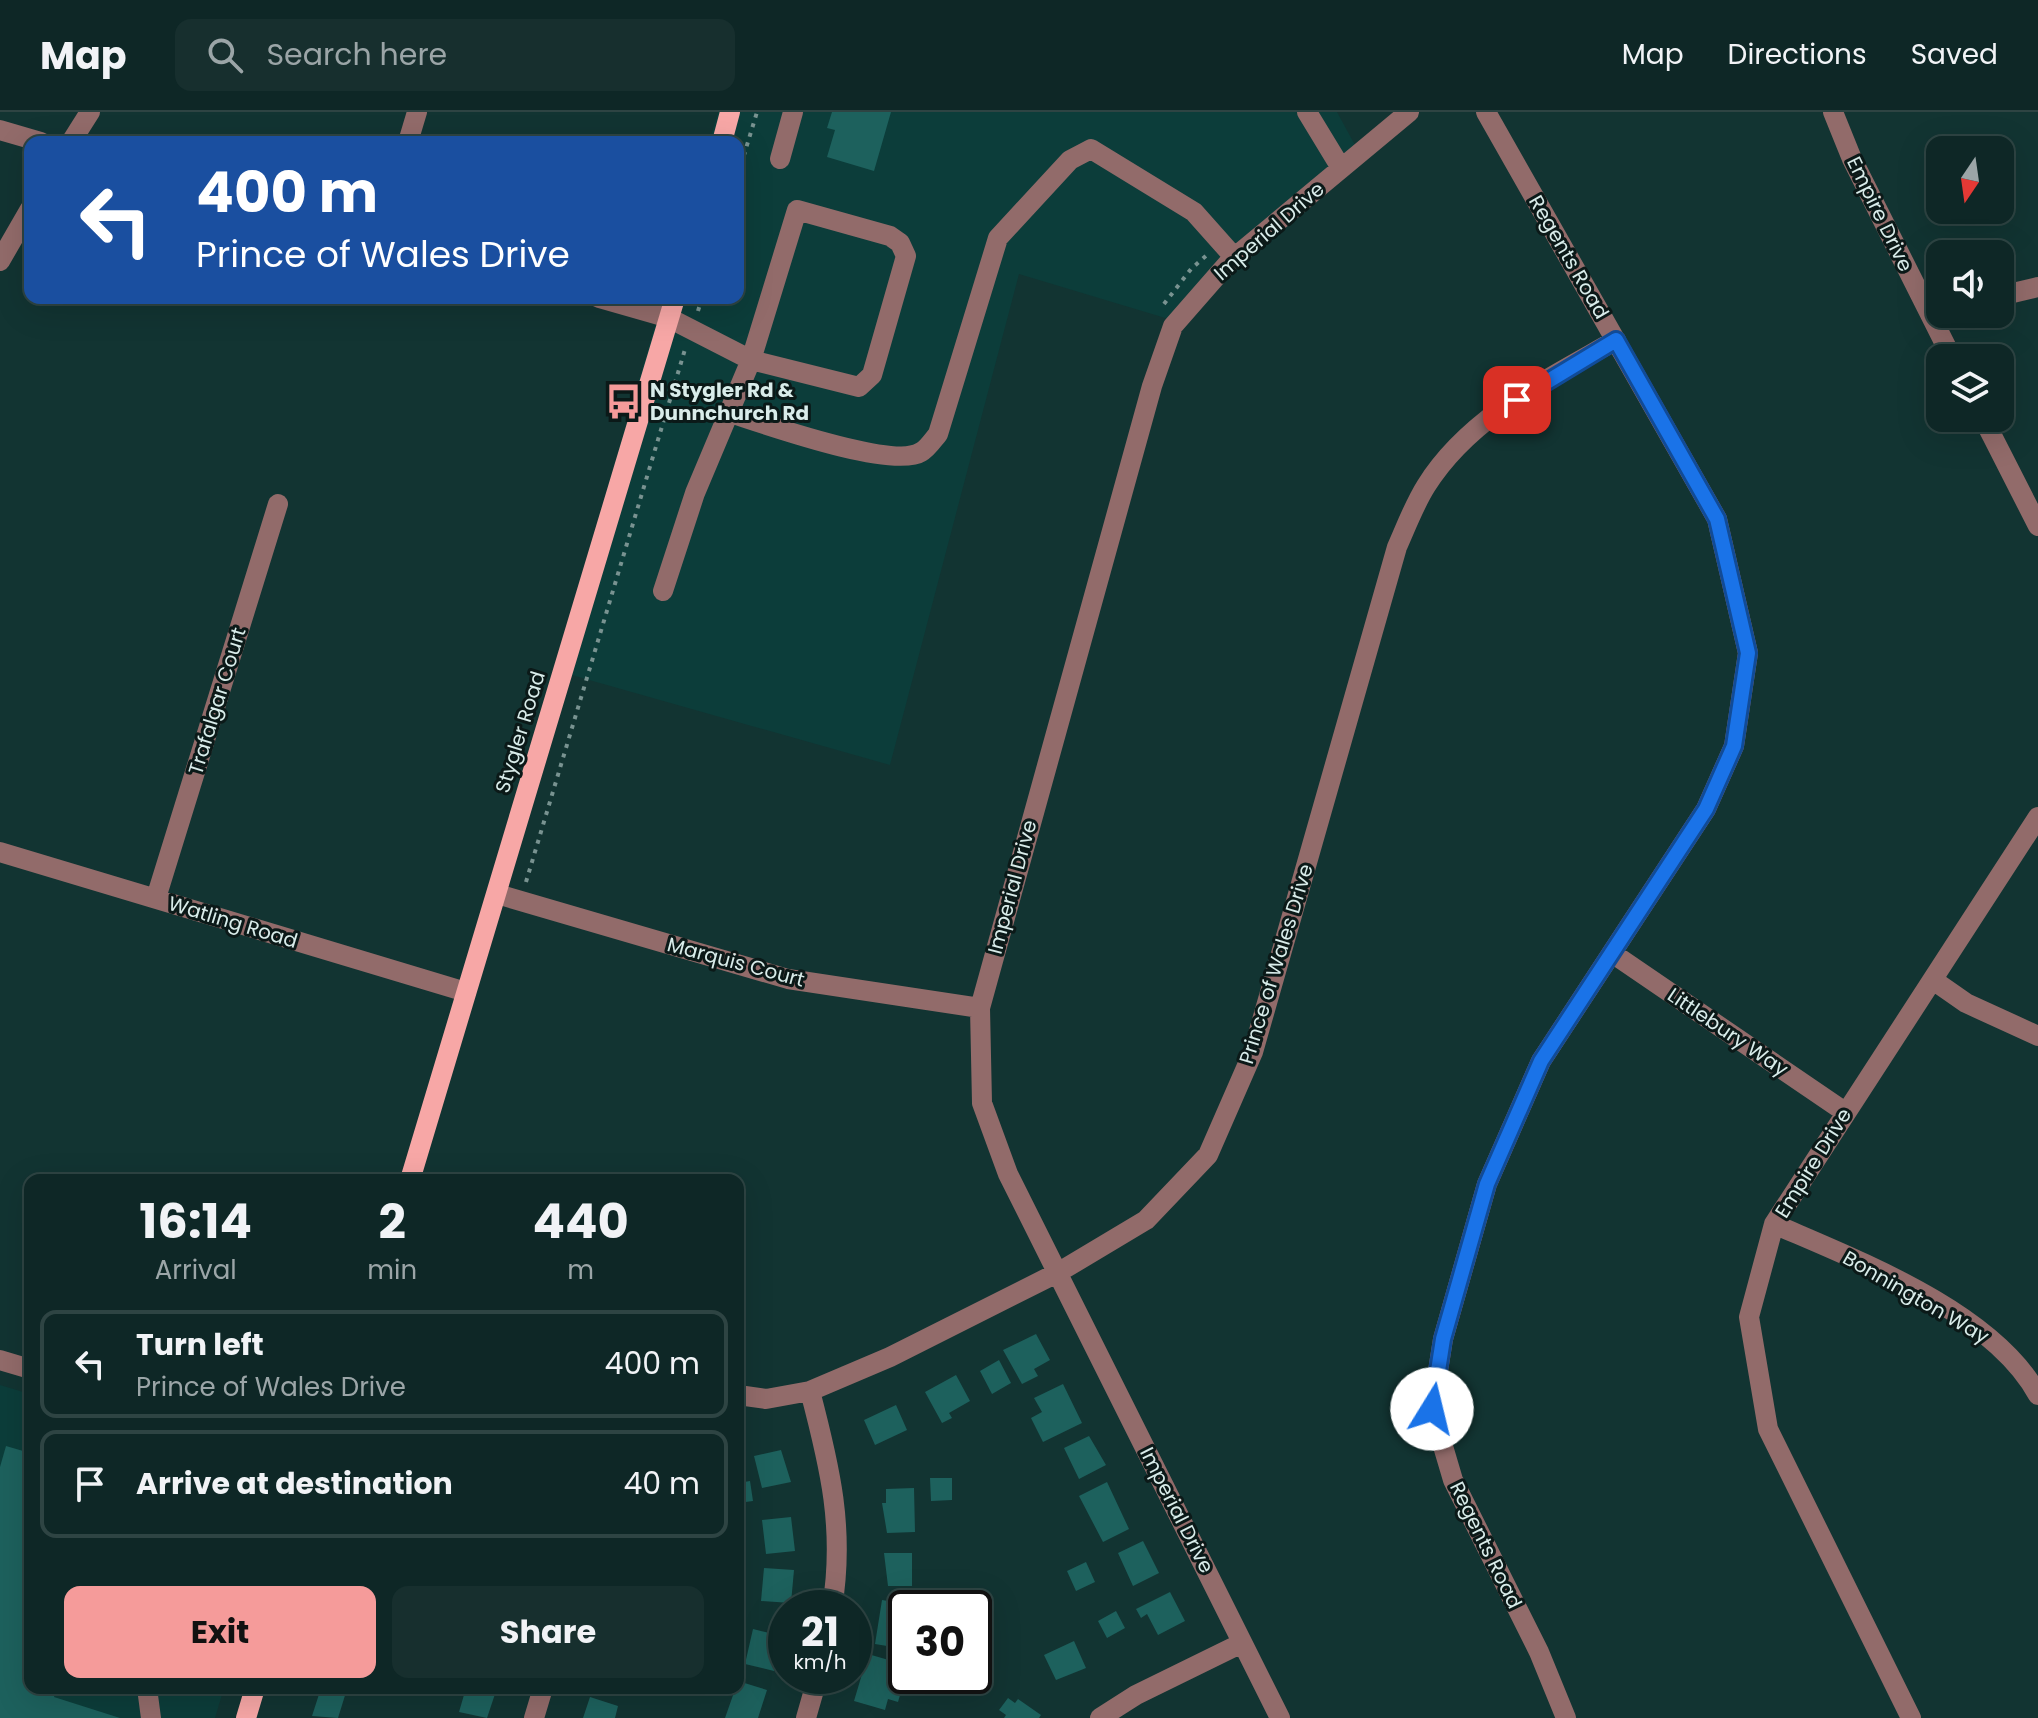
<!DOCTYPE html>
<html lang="en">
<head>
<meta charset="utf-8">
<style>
  :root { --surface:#0e2726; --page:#172f2e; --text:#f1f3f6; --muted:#9ba5a7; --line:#2e4443; --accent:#f59b9a }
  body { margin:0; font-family:Poppins,sans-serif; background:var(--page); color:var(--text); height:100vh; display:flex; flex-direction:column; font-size:30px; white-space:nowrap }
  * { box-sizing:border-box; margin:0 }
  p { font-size:26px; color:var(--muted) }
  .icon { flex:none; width:44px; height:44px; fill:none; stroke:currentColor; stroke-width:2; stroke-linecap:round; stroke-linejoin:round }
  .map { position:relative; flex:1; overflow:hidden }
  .side { position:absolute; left:24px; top:1062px; width:720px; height:520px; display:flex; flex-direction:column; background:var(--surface); border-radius:16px; box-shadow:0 8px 32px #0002,0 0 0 2px var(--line) }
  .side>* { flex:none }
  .top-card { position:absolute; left:24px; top:24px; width:720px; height:168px; border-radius:16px; box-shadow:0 8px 32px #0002,0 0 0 2px var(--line); background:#1a4fa0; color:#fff; overflow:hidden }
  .needle { width:52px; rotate:193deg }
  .controls { position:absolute; left:1926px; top:24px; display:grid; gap:16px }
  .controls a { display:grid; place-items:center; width:88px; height:88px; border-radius:16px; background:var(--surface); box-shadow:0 8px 32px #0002,0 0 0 2px var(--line); font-size:40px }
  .speed { position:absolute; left:768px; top:1478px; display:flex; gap:16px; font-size:40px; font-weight:700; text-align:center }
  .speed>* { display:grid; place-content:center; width:104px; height:104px; border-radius:50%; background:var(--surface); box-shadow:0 8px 32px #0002,0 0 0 2px var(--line); line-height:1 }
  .speed small { font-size:20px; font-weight:400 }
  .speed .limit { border:4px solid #111; border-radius:12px; background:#fff; color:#111 }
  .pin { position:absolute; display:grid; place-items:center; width:68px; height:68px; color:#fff; margin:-34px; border-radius:16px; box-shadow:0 4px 12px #0006 }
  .me { position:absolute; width:88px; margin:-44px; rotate:9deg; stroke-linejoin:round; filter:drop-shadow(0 0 6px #0008) }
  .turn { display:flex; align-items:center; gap:28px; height:168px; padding:0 40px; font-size:36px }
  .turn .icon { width:104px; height:104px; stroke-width:2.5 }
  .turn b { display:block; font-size:56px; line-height:68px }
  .eta { display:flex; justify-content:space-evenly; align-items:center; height:136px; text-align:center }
  .eta b { font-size:48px; font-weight:700; line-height:56px }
  .action { display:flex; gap:16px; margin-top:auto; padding:16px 40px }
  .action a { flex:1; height:92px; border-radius:16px; background:var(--accent); color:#111; font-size:32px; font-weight:700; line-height:92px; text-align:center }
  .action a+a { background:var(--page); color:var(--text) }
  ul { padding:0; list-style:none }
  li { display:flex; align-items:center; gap:24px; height:108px; margin:0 16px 12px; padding:0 24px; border:4px solid var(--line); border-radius:16px }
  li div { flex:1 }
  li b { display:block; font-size:30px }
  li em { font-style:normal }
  header { display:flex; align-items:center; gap:48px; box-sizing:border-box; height:112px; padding:0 40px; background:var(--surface); border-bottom:2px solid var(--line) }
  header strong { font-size:38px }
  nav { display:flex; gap:44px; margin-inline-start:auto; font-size:28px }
  .search { width:560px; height:72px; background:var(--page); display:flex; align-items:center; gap:20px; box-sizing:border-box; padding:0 28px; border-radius:16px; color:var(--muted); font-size:30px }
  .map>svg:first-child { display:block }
</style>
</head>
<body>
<header>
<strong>Map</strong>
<div class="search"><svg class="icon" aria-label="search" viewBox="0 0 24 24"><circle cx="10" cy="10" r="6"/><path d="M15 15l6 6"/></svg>Search here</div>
<nav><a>Map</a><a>Directions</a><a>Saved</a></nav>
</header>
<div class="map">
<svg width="2038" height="1606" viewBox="0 0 2038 1606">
  <rect width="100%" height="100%" fill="#123432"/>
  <path fill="#0c3d3a" d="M 718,0 L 1337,0 L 1355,33 L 1172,208 L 1019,162 L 890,653 L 554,558 L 663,186 L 738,186 L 738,30 L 709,30 Z
    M 0,1273 L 30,1282 L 30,1576 L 224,1576 L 215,1606 L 0,1606 Z"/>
  <path fill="#1d615d" d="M 832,0 L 891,0 L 874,59 L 827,45 L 835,18 L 827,16 Z
    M 1036,1222 L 1050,1248 L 1034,1257 L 1038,1264 L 1022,1272 L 1003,1238 Z
    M 999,1248 L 1011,1271 L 992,1282 L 980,1259 Z
    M 956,1263 L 970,1289 L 949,1301 L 952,1306 L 942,1311 L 925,1280 Z
    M 1063,1272 L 1082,1311 L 1043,1330 L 1031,1306 L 1042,1300 L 1034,1286 Z
    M 896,1293 L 907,1318 L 875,1333 L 864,1308 Z
    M 1089,1324 L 1106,1353 L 1079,1367 L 1064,1336 Z
    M 6,1334 L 30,1341 L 30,1576 L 57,1576 L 54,1585 L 120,1606 L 0,1606 L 0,1355 Z
    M 781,1338 L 791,1370 L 762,1376 L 754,1344 Z
    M 930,1366 L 952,1366 L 952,1388 L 931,1389 Z
    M 750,1369 L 753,1389 L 738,1391 L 738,1371 Z
    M 1107,1370 L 1129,1417 L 1103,1430 L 1079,1384 Z
    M 914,1376 L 915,1420 L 887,1421 L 882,1391 L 886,1391 L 886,1377 Z
    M 791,1405 L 795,1439 L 766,1442 L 762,1408 Z
    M 1143,1429 L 1159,1461 L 1133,1474 L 1118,1441 Z
    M 884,1441 L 912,1441 L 912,1474 L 888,1474 Z
    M 1086,1450 L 1095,1470 L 1076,1479 L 1067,1459 Z
    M 764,1456 L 794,1458 L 791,1491 L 761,1489 Z
    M 1170,1480 L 1185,1509 L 1158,1523 L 1147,1502 L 1141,1506 L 1136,1497 Z
    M 882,1488 L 917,1494 L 906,1496 L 905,1537 L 875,1532 Z
    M 1116,1499 L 1125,1516 L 1107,1526 L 1098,1509 Z
    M 753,1517 L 782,1524 L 774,1559 L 745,1552 Z
    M 1074,1529 L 1086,1556 L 1056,1568 L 1044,1543 Z
    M 868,1542 L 899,1551 L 893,1570 L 903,1573 L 898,1590 L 888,1587 L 885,1598 L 854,1589 Z
    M 738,1569 L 767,1578 L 758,1606 L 725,1606 Z
    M 321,1576 L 347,1577 L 338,1606 L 312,1604 Z
    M 466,1576 L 497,1576 L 487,1606 L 459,1600 Z
    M 605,1576 L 629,1576 L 627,1584 Z
    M 590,1585 L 618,1594 L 615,1606 L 583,1606 Z
    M 1008,1586 L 1015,1591 L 1018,1587 L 1041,1603 L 1039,1606 L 1004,1606 L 1006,1603 L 999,1598 Z"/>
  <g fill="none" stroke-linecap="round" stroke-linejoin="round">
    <path stroke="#799391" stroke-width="4" stroke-dasharray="4 6" stroke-linecap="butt" d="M 738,63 L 757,0
      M 1164,192 L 1191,157 L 1208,142
      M 698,199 L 702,186
      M 526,770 L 686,234"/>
    <path stroke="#926b6a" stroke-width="20" d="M 1307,0 L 1341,56
      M 1486,0 L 1717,407 L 1748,541 L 1734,634 L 1706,697 L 1541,949 L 1487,1072 L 1443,1227 L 1432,1297 L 1453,1368 L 1539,1540 L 1566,1606
      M 1833,0 L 1852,47 L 1952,246
      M 0,18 L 41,30
      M 71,30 L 90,0
      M 408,30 L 417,0
      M 780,47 L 793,0
      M 0,149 L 30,97
      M 2000,184 L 2038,175
      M 599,186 L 669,206 L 751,248 L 797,98 L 890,124 L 900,131 L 906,144 L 872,263 L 859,275 L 751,248 L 695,381 L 663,479
      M 1934,210 L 1955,202
      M 727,300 C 762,311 893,358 921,340 C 927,337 933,328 938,322 L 998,126 L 1070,48 L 1091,37 L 1194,100 L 1234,145
      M 1983,306 L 2038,414
      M 0,740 L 466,880
      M 497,782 L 788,867 L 980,896
      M 156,786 L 278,392
      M 1612,841 L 1845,1000
      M 1933,868 L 1966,891 L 2038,924
      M 1774,1112 C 1859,1149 1993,1200 2038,1283
      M 0,1248 L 30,1257
      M 810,1279 C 830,1355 845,1417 832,1496
      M 738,1283 L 766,1287 L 810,1279 L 890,1245 L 1059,1160 L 1146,1108 L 1208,1043 L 1253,940 L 1397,435 C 1406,415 1414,393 1426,374 C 1469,305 1548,267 1616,228
      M 147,1576 L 151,1606
      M 534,1606 L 543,1576
      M 806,1606 L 818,1564
      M 1100,1606 L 1136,1583 L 1242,1531
      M 1280,1606 L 1008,1062 L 982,991 L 980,896 L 1152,274 L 1173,214 L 1229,150 L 1409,0
      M 1911,1606 L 1768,1317 L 1749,1205 L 1774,1112 L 2038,705"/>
    <path stroke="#f7a7a6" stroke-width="20" d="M 722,30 L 730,0
      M 410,1068 L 675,186
      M 246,1606 L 255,1576"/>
  </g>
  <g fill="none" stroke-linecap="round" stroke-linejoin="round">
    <defs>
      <path id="route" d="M 1432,1297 L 1443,1227 L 1487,1072 L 1541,949 L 1706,697 L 1734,634 L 1748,541 L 1717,407 L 1616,228 L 1517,288"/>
    </defs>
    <use href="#route" stroke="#114b97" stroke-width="20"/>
    <use href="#route" stroke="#1a73e8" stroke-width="14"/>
  </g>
  <defs>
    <symbol id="bus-bare" viewBox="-9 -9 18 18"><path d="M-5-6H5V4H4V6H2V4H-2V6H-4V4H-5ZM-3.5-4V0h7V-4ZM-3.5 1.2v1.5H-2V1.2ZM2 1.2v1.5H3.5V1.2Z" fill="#f59b9a" stroke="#0b1918" stroke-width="2.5" paint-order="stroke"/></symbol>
  </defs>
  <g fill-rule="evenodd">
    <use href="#bus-bare" x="598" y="264" width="51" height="51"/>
  </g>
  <g text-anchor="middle" stroke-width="6" stroke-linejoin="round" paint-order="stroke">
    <g font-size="20" fill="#d9ecea" stroke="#0b1918">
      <text transform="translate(1880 102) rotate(64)" y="7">Empire Drive</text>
      <text transform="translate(1269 119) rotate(-41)" y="7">Imperial Drive</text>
      <text transform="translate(1569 145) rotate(60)" y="7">Regents Road</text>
      <text transform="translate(217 589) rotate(-73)" y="7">Trafalgar Court</text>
      <text transform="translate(520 620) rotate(-73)" y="7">Stygler Road</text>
      <text transform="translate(1012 775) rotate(-75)" y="7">Imperial Drive</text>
      <text transform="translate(233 810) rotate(17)" y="7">Watling Road</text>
      <text transform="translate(736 850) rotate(15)" y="7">Marquis Court</text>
      <text transform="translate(1276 852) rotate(-73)" y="7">Prince of Wales Drive</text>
      <text transform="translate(1728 920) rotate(34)" y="7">Littlebury Way</text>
      <text transform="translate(1813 1051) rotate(-58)" y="7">Empire Drive</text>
      <text transform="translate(1916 1185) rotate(30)" y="7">Bonnington Way</text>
      <text transform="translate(1177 1398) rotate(63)" y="7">Imperial Drive</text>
      <text transform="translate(1486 1433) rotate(64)" y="7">Regents Road</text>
    </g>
    <g font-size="20" font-weight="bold" fill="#d9ecea" stroke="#0b1918" text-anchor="start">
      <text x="650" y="285">N Stygler Rd &amp;<tspan x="650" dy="23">Dunnchurch Rd</tspan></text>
    </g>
  </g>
</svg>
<div class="controls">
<a><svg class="needle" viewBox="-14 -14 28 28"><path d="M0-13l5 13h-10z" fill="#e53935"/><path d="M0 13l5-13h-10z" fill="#9ba5a7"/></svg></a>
<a><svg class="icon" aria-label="sound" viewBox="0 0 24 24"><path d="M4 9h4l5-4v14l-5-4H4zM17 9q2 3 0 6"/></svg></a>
<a><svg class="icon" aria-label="layers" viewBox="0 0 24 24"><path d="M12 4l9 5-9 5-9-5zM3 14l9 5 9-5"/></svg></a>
</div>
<div class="speed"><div>21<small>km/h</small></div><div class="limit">30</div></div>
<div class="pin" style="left:1517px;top:288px;background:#d93025"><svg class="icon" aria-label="arrive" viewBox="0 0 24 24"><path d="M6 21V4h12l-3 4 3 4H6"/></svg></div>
<svg class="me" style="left:1432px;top:1297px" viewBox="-20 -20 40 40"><circle r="19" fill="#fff"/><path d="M0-13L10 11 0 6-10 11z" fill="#1a73e8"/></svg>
<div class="top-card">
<div class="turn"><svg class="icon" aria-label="left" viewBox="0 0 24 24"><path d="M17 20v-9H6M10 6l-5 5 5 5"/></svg><div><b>400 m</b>Prince of Wales Drive</div></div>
</div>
<section class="side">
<div class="eta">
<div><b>16:14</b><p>Arrival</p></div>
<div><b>2</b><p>min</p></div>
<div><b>440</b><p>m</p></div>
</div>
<ul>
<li><svg class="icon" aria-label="left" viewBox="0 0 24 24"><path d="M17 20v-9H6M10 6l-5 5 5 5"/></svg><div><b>Turn left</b><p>Prince of Wales Drive</p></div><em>400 m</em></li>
<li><svg class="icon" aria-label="arrive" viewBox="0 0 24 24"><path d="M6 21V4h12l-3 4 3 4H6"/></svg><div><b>Arrive at destination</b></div><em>40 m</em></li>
</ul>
<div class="action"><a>Exit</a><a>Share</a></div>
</section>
</div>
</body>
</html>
